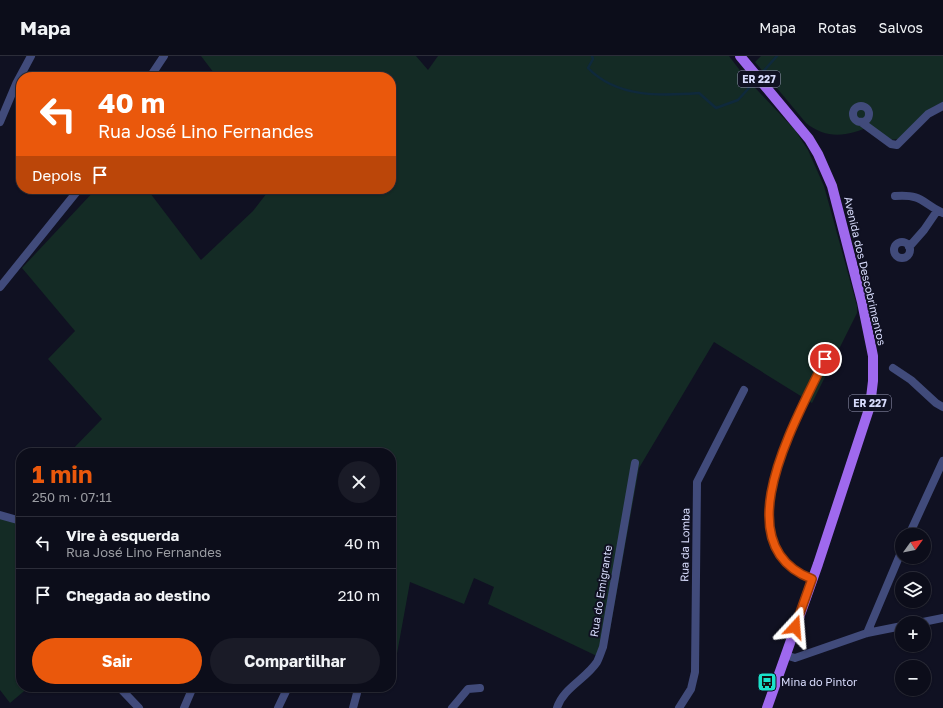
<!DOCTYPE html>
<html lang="pt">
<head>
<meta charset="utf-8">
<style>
  :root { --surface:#0c0d1a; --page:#1a1b27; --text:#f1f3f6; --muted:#9a9ca2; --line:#2c2d39; --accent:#ea580c }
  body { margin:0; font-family:"Golos Text",sans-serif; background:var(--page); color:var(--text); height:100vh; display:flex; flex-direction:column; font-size:15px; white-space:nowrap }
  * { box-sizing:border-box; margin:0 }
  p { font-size:13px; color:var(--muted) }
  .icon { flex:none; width:22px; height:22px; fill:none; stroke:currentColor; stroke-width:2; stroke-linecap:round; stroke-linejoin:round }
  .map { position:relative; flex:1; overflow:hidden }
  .drawer { position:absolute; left:16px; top:392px; width:380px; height:244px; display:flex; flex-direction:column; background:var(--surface); border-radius:16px; box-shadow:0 1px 3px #0004,0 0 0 1px var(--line) }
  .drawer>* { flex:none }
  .hud { position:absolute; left:16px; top:16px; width:380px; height:122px; border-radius:16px; box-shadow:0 1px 3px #0004,0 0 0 1px var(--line); background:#ea580c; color:#fff; overflow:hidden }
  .needle { width:26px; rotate:57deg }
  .tools { position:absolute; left:895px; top:472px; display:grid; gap:8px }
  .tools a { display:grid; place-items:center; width:36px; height:36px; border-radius:50%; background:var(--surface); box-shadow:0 1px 3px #0004,0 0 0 1px var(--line); font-size:20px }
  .pin { position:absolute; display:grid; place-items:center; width:34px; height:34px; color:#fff; margin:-17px; border:2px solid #fff; border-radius:50%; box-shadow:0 1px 4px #0007 }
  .me { position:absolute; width:44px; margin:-22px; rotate:19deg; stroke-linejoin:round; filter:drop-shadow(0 0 3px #0008) }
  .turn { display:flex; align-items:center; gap:14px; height:84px; padding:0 16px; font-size:18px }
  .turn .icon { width:52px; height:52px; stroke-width:2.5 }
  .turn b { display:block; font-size:28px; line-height:34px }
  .then { display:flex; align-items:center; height:38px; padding:0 16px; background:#0003; gap:8px; font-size:15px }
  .round { display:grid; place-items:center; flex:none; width:42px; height:42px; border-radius:21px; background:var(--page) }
  .headline { display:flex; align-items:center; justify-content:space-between; height:68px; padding:0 16px }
  h1 { font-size:24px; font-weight:700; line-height:30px; color:var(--accent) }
  .button { display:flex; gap:8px; margin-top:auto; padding:8px 16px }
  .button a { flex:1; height:46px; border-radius:24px; background:var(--accent); color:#fff; font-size:16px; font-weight:700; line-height:46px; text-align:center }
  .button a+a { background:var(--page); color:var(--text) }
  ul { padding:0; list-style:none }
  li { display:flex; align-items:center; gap:12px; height:52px; padding:0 16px; border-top:1px solid var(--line) }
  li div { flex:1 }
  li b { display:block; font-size:15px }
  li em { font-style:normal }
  header { display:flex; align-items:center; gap:24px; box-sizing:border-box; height:56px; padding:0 20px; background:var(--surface); border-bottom:1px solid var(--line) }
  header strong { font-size:19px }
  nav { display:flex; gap:22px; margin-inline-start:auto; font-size:14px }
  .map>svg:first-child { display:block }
</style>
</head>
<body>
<header>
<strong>Mapa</strong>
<nav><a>Mapa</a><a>Rotas</a><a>Salvos</a></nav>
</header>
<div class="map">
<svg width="943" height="652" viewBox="0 0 943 652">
  <rect width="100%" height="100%" fill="#101122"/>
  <path fill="#142b25" d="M 201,0 L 416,0 L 428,14 L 438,0 L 729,0 L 745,21 L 795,74 L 808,94 L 824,130 L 857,250 L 857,257 L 812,347 L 714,286 L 639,412 L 610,574 L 601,602 L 488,548 L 494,531 L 474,522 L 464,548 L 410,526 L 394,614 L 391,613 L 391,397 L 69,397 L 102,363 L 48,303 L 75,275 L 22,212 L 96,133 L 147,133 L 201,204 L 253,155 L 270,133 L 391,133 L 391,21 L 217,21 Z
    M 761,0 L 943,0 L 943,46 L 933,51 L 898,83 L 891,84 L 871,70 C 848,80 827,84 806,67 L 755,6 Z
    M 0,462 L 21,468 L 21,631 L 29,631 L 10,647 L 0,634 Z"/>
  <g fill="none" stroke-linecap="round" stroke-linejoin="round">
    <path stroke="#0f293c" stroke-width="2.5" d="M 592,0 L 593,3 L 588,12 C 617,42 661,40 699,37 L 716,52 L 738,44 L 757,23
      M 760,19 L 777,0"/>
    <path stroke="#414b7b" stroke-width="8" d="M 150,21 L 164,0
      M853 58a8 8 0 1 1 16 0a8 8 0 1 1-16 0Z
      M 0,66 L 16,28 L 31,0
      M 861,66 L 891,88 L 897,89 L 928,58 L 943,50
      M 895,140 C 924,138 921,147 943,157
      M894 194a8 8 0 1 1 16 0a8 8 0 1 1-16 0Z
      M 909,191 L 924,174 L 937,155
      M 0,231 L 79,133
      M 893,312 L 911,324 L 936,347 L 943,351
      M 0,459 L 21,465
      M 909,479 L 943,405
      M 812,523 C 721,489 799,359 825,303
      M 918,567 L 943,562
      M 867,577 L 902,494
      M 785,599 L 795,602 L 867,577 L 902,570
      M 119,631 L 139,652
      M 184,652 L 193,631
      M 278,652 L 288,631
      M 353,652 L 357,637
      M 452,652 L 468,633 L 480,632
      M 557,652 C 563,632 586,623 597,606 C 599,602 601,596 603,591 L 635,407
      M 679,652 L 691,633 L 695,616 L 697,426 L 744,334"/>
    <path stroke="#9f69ee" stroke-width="10" d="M 740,0 L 809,83 L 818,98 L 832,130 L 862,246 L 873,300 L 873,325 L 870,350 L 818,508 L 767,652"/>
  </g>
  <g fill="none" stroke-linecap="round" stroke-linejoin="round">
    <defs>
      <path id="route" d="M 795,571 L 812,523 C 721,488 799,360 825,303"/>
    </defs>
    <use href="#route" stroke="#983908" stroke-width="10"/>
    <use href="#route" stroke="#ea580c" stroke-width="7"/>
  </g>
  <defs>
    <symbol id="bus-square" viewBox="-11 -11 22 22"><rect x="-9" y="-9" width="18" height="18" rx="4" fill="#1ae2ca" stroke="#101122"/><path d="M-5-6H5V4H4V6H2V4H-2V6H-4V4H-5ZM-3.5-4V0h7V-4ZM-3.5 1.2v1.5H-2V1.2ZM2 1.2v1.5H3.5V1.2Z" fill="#111"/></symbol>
  </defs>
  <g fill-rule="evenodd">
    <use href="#bus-square" x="756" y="615" width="22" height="22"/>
  </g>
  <g text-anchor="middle" stroke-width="4" stroke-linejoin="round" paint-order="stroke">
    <g fill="#101122" stroke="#9b9eb9" stroke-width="1">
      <rect x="738" y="15" width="42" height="16" rx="3"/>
      <rect x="849" y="339" width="42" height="16" rx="3"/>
    </g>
    <g font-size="10" font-weight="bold" fill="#d6dafa">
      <text x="759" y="27">ER 227</text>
      <text x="870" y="351">ER 227</text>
    </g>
    <g font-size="11" fill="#d6dafa" stroke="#101122">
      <text transform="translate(865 215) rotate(77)" y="4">Avenida dos Descobrimentos</text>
      <text transform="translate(685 489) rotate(-89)" y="4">Rua da Lomba</text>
      <text transform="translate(601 535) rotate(-81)" y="4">Rua do Emigrante</text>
    </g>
    <g font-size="11" fill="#d6dafa" stroke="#101122" text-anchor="start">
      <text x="781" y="630">Mina do Pintor</text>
    </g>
  </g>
</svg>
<div class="tools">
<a><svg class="needle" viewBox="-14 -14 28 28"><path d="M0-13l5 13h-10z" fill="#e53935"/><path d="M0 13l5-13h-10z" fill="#9a9ca2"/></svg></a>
<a><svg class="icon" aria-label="layers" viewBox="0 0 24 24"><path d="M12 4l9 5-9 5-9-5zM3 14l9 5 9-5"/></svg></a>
<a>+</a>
<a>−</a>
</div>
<div class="pin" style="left:825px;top:303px;background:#d93025"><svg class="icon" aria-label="arrive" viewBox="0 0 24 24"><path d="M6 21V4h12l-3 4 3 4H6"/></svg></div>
<svg class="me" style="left:795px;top:571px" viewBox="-20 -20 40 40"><path d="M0-17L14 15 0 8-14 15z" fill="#ea580c" stroke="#fff" stroke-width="4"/></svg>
<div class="hud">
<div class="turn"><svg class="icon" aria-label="left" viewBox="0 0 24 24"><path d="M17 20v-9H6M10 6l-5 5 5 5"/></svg><div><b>40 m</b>Rua José Lino Fernandes</div></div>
<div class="then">Depois<svg class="icon" aria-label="arrive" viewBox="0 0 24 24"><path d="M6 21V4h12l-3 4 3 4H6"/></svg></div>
</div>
<section class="drawer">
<div class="headline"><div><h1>1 min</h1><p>250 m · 07:11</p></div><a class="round"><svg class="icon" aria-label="close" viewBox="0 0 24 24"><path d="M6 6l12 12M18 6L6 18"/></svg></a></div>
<ul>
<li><svg class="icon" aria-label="left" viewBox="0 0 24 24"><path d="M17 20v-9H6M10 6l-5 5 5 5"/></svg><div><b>Vire à esquerda</b><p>Rua José Lino Fernandes</p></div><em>40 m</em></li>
<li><svg class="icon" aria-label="arrive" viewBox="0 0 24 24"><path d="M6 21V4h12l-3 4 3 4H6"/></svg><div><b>Chegada ao destino</b></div><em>210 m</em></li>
</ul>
<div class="button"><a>Sair</a><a>Compartilhar</a></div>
</section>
</div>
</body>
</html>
